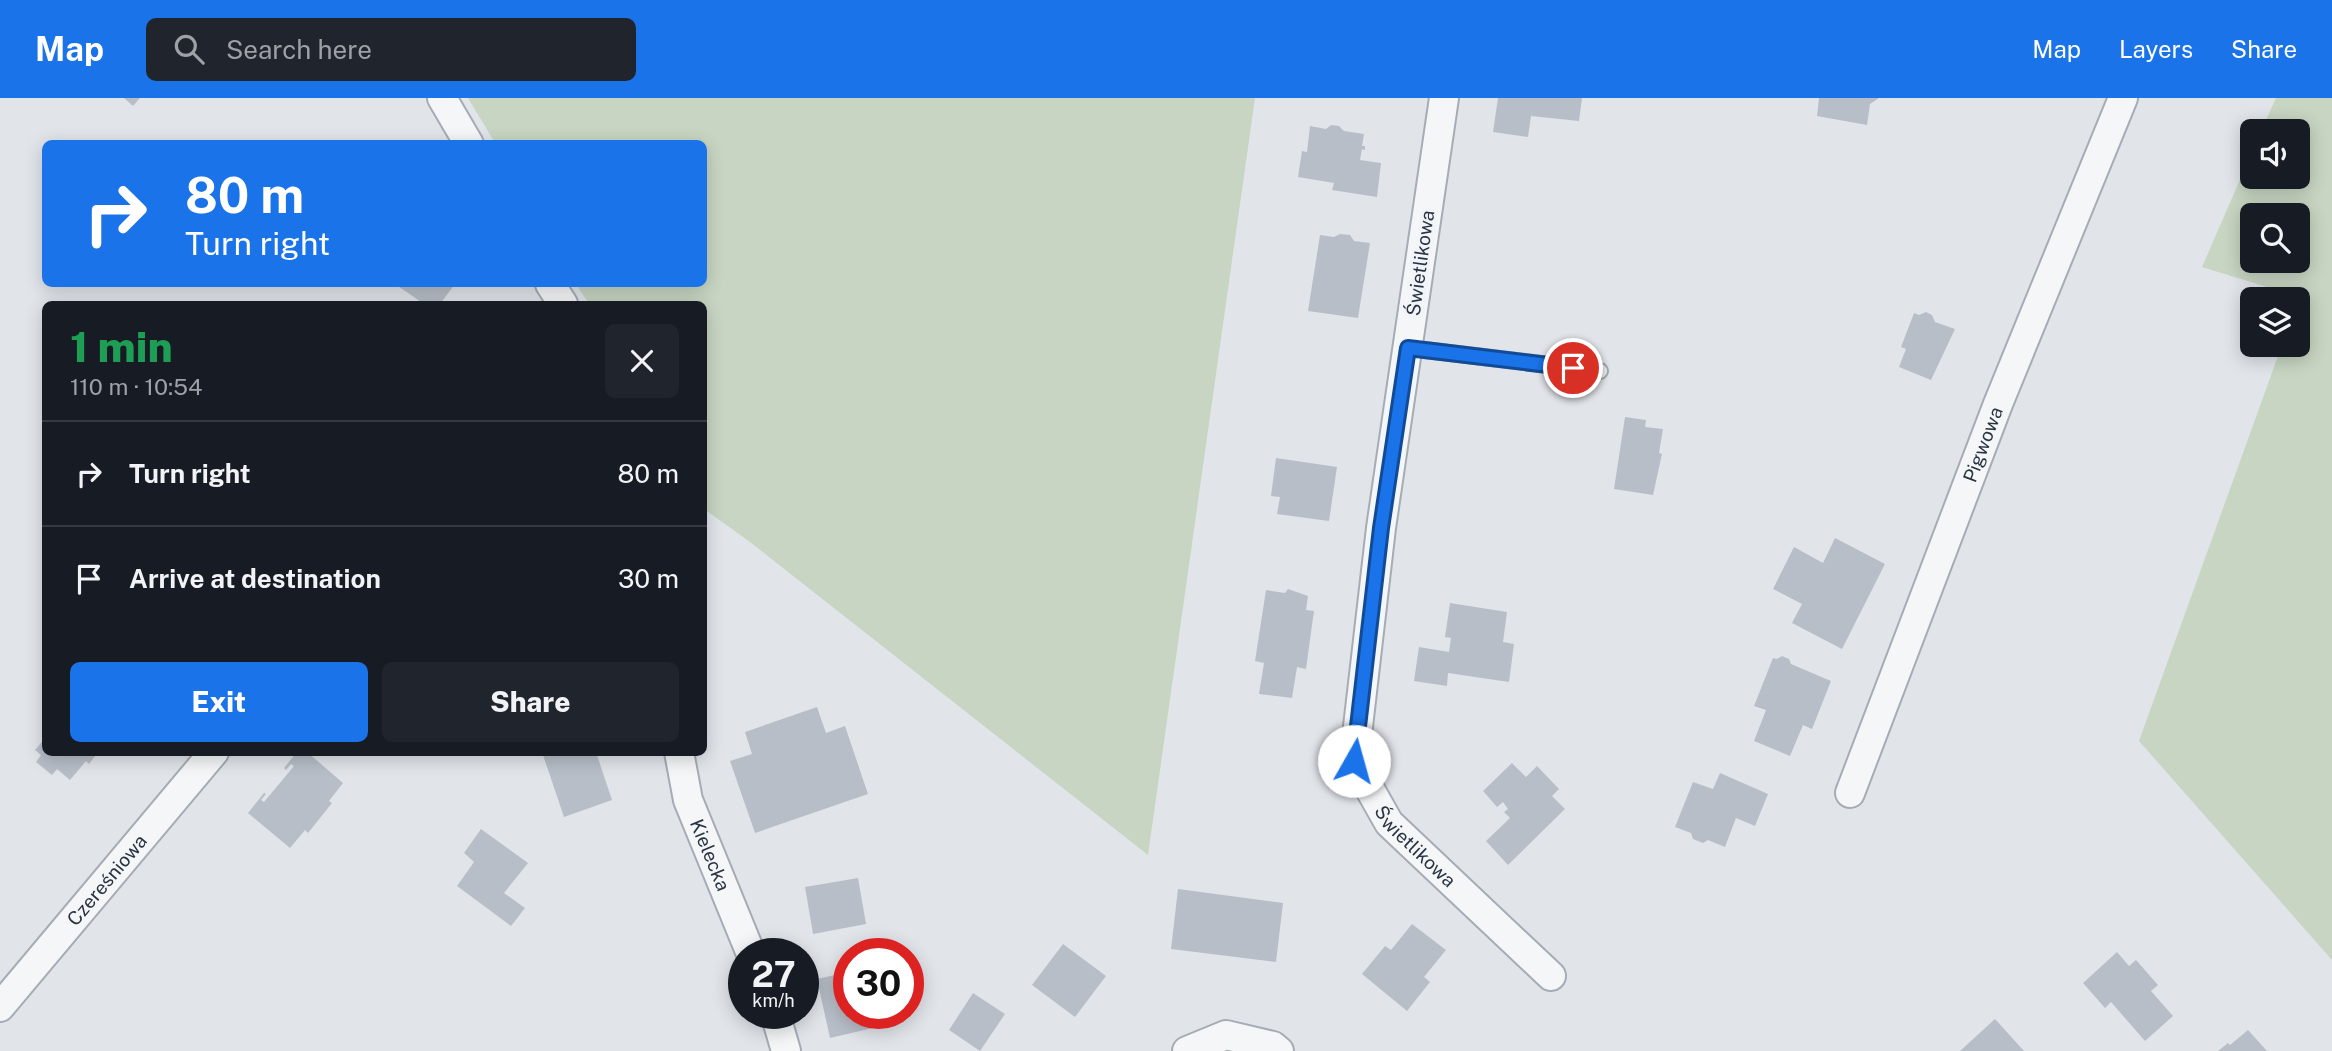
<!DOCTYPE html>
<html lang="en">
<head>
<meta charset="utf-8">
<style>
  :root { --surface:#171b24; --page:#20242c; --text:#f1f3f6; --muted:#9ea1a6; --line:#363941; --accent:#1a73e8 }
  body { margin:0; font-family:"Public Sans",sans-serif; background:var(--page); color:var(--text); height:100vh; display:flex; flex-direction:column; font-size:26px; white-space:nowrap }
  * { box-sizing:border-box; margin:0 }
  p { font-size:23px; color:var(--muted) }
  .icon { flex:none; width:38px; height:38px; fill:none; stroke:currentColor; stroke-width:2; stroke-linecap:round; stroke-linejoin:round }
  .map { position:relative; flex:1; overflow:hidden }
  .sheet { position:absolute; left:42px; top:203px; width:665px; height:455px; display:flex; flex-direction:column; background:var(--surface); border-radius:10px; box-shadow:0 4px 18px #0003 }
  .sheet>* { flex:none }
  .banner { position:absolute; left:42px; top:42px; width:665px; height:147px; border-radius:10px; box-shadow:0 4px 18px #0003; background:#1a73e8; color:#fff; overflow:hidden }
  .buttons { position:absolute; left:2240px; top:21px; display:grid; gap:14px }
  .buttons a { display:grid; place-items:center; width:70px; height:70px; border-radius:10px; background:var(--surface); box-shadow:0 4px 18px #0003; font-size:35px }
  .speed { position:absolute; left:728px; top:840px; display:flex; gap:14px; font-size:35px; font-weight:700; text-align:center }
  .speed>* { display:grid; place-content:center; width:91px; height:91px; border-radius:50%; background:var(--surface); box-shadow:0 4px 18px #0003; line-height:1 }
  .speed small { font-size:18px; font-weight:400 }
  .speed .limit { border:10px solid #d22; background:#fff; color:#111 }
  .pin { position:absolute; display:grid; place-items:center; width:60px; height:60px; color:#fff; margin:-30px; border:4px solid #fff; border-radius:50%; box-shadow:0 2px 7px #0007 }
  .me { position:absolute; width:77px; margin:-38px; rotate:7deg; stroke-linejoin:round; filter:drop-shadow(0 0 5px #0008) }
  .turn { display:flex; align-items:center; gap:24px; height:147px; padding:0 28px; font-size:32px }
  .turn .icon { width:91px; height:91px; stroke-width:2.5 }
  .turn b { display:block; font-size:49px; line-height:60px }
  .round { display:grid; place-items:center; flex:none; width:74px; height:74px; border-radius:10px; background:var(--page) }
  .overview { display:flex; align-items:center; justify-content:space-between; height:119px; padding:0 28px }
  h1 { font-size:42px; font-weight:800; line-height:52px; color:#1e9e55 }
  .action { display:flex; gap:14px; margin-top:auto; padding:14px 28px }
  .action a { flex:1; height:80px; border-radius:10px; background:var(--accent); color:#fff; font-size:28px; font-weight:800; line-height:80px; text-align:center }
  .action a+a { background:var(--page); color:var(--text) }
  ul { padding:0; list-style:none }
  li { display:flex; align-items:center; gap:21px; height:105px; padding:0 28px; border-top:2px solid var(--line) }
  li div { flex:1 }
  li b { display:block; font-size:26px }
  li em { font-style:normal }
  header { display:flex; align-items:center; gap:42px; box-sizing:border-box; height:98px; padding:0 35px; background:var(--accent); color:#fff }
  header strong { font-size:33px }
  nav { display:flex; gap:38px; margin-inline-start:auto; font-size:24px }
  .search { width:490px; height:63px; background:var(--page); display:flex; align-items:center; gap:18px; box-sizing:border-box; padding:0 24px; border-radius:10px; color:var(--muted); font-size:26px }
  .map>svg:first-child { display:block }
</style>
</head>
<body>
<header>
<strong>Map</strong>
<div class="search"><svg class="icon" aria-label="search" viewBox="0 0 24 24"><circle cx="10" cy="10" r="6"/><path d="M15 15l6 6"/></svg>Search here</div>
<nav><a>Map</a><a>Layers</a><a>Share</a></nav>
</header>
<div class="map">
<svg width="2332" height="953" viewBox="0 0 2332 953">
  <rect width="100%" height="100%" fill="#e1e5ea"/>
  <path fill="#c7d5c2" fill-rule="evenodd" d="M 468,0 L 1255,0 L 1148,757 L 750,444 L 704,411 L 704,206 L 589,206 L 576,186 L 704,186 L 704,46 L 495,45 Z
    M 2276,0 L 2332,0 L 2332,862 L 2139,643 L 2282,247 L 2298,247 L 2299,199 L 2202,169 L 2252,54 L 2252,79 L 2298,79 L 2298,33 L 2261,33 ZM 2252,117 L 2298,117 L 2298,163 L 2252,163 Z"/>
  <path fill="#b8bec8" d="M 124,0 L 140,0 L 133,8 Z
    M 1498,0 L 1582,0 L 1579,23 L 1531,18 L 1528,39 L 1493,34 Z
    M 1819,0 L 1879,0 L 1870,6 L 1867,27 L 1817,18 Z
    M 1331,27 L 1339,28 L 1344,33 L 1364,36 L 1362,48 L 1365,48 L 1365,52 L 1362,51 L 1360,62 L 1381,65 L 1377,99 L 1332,92 L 1334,85 L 1298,79 L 1302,53 L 1307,54 L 1310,28 L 1326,31 Z
    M 1340,136 L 1350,137 L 1354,143 L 1370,145 L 1358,220 L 1308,213 L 1320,137 L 1334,139 Z
    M 395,186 L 455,186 L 440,206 L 424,206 Z
    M 1926,214 L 1932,217 L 1935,224 L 1955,231 L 1931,282 L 1899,269 L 1906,251 L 1901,249 L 1914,215 L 1919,217 Z
    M 1625,319 L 1646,322 L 1645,329 L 1663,331 L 1659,355 L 1662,356 L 1653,397 L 1614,391 Z
    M 1276,360 L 1337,369 L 1329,423 L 1277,416 L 1280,399 L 1271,398 Z
    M 1835,440 L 1885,466 L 1842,551 L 1792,525 L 1802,506 L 1773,491 L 1794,449 L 1823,465 Z
    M 1288,491 L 1308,498 L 1306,512 L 1314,513 L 1306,571 L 1297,569 L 1292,600 L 1259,596 L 1264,565 L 1255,563 L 1266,492 L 1285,495 Z
    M 1450,505 L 1507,514 L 1503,544 L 1514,546 L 1509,584 L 1448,575 L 1447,588 L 1414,583 L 1419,549 L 1449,554 L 1451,540 L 1445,539 Z
    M 1782,558 L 1789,561 L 1791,566 L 1831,583 L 1812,631 L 1803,627 L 1790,658 L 1754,643 L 1766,612 L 1754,608 L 1773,560 L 1777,561 Z
    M 817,609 L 826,635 L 845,628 L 868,696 L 755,735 L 730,663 L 752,656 L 745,634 Z
    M 46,639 L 46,654 L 98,654 L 89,666 L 86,663 L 70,682 L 57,671 L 52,677 L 36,664 L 41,657 L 35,652 Z
    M 297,654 L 307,654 L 343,685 L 329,703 L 332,705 L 308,735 L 305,732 L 290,750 L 248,715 L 264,695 L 266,696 L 261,702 L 264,704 L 294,668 L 291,666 L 286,672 L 284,670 Z
    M 542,654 L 596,654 L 612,702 L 564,719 Z
    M 1512,665 L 1526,679 L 1537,668 L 1559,691 L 1552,698 L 1565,711 L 1508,767 L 1486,743 L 1510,720 L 1504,714 L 1508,711 L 1503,704 L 1497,709 L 1483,693 Z
    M 1720,675 L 1768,696 L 1755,728 L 1736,720 L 1725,749 L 1708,742 L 1703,745 L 1693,741 L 1691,735 L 1675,729 L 1693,684 L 1713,691 Z
    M 481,731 L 528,765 L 504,795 L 525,810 L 511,828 L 457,788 L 474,764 L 464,755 Z
    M 858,780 L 866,826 L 813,836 L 805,789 Z
    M 1178,791 L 1283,805 L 1276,864 L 1171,851 Z
    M 1412,826 L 1446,852 L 1424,879 L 1430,884 L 1407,913 L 1362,876 L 1385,848 L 1391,852 Z
    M 1063,846 L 1106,878 L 1075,919 L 1032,887 Z
    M 2117,854 L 2129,868 L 2136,862 L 2158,887 L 2151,893 L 2173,918 L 2145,943 L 2111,904 L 2105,910 L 2083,885 Z
    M 849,874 L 849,915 L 892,915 L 894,925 L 830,940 L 817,881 Z
    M 973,895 L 1005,916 L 980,953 L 949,932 Z
    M 1995,921 L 2024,953 L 1960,953 Z
    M 2248,932 L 2267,953 L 2218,953 L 2228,945 L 2230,947 Z"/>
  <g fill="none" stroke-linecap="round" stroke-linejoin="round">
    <defs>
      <path id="lane" d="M 1408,250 L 1600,273"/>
      <g id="street">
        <path d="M 442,0 L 469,46"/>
        <path id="s1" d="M 1444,0 L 1381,430 L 1354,663 L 1389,725 L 1551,878"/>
        <path d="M 550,186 L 563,206"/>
        <path id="s2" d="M 679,654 L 688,702 L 751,856"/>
        <path id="s3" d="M 1850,695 L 1998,306 L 2123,0"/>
        <path id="s4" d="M 0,909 L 214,654"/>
        <path d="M 775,915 L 786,953"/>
        <path d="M 1187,953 L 1226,937 L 1273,948 L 1279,953"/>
      </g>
    </defs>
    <use href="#lane" stroke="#a6acb5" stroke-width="18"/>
    <use href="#street" stroke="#a6acb5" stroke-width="32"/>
    <use href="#lane" stroke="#f4f6f8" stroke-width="14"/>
    <use href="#street" stroke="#f4f6f8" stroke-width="28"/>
  </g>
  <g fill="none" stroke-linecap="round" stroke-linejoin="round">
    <defs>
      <path id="route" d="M 1354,663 L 1381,430 L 1408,250 L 1573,270"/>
    </defs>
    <use href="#route" stroke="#114b97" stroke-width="18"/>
    <use href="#route" stroke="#1a73e8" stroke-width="12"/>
  </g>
  <g text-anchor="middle" stroke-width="7" stroke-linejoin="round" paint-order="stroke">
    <g font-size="19" fill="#293343" stroke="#f1f4f8">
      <text transform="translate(1420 165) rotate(-82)" y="7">Świetlikowa</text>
      <text dy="7" stroke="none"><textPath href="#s3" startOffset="373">Pigwowa</textPath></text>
      <text dy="7" stroke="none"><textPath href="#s1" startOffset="775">Świetlikowa</textPath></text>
      <text dy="7" stroke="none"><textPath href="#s2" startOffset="108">Kielecka</textPath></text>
      <text dy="7" stroke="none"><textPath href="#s4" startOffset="166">Czereśniowa</textPath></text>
    </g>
  </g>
</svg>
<div class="buttons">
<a><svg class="icon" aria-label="sound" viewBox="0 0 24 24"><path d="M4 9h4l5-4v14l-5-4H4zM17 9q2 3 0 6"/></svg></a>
<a><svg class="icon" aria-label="search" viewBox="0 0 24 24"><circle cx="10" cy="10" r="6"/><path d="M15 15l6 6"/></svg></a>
<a><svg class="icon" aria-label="layers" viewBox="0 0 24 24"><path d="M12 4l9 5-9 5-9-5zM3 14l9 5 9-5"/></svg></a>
</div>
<div class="speed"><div>27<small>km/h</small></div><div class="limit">30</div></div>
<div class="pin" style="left:1573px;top:270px;background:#d93025"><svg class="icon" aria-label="arrive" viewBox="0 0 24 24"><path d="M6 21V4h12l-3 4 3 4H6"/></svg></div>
<svg class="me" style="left:1354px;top:663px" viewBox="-20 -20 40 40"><circle r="19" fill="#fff"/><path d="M0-13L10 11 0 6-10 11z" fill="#1a73e8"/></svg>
<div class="banner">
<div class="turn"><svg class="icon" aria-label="right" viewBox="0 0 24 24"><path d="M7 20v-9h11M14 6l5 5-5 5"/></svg><div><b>80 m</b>Turn right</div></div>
</div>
<section class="sheet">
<div class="overview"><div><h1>1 min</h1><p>110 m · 10:54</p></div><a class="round"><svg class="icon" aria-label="close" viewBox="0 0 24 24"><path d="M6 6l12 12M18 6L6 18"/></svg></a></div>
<ul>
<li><svg class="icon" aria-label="right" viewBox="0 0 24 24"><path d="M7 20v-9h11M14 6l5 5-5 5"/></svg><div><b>Turn right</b></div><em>80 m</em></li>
<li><svg class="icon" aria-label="arrive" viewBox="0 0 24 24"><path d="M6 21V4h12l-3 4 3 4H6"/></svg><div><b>Arrive at destination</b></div><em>30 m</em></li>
</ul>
<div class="action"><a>Exit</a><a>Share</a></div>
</section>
</div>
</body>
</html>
